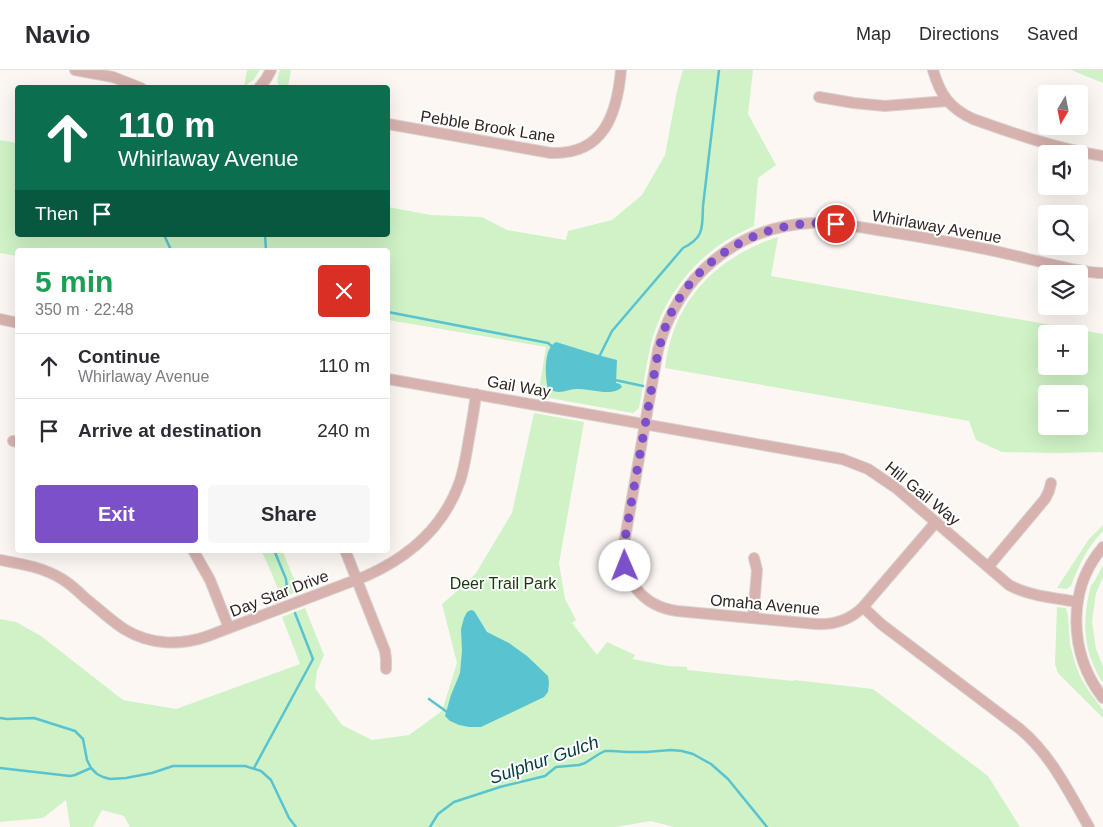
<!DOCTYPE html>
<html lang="en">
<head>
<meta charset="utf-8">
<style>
  :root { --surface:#fff; --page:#f7f7f7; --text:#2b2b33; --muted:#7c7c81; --line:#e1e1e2; --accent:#7c50c9 }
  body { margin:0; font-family:Helvetica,sans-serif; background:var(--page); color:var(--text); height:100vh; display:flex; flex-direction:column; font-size:19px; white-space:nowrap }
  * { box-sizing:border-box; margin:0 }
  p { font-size:16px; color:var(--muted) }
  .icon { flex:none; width:28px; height:28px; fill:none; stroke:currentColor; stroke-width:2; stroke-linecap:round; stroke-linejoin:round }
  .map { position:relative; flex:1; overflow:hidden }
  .panel { position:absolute; left:15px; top:178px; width:375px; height:305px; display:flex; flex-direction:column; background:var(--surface); border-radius:5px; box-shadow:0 5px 20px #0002 }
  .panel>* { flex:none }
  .top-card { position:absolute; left:15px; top:15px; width:375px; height:152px; border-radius:5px; box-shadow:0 5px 20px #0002; background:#0b6e4f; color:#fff; overflow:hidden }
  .needle { width:32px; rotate:190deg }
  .fabs { position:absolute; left:1038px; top:15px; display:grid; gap:10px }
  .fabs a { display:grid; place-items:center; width:50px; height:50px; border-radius:5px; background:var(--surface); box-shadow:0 5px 20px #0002; font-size:25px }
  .pin { position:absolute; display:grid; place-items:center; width:42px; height:42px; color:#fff; margin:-21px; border:2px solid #fff; border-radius:50%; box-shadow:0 1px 5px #0007 }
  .me { position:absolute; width:55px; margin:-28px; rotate:359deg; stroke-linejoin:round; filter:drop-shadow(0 0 4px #0008) }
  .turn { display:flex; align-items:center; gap:18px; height:105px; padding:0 20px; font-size:22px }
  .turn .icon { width:65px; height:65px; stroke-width:2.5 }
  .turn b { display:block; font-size:35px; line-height:42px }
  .then { display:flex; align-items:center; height:48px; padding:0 20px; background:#0003; gap:10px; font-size:19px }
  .round { display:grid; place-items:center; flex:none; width:52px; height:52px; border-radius:5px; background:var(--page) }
  .summary { display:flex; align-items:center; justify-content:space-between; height:85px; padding:0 20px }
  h1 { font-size:30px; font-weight:600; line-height:38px; color:#1e9e55 }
  .cta { display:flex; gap:10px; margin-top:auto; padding:10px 20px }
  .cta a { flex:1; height:58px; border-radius:5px; background:var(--accent); color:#fff; font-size:20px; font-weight:600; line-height:58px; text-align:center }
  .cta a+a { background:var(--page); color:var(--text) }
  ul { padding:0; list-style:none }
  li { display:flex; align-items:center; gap:15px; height:65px; padding:0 20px; border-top:1px solid var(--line) }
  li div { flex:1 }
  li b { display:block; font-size:19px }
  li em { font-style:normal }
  header { display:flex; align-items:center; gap:30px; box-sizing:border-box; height:70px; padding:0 25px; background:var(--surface); border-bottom:1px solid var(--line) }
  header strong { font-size:24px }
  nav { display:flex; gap:28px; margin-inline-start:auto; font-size:18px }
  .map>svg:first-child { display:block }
</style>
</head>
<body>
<header>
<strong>Navio</strong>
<nav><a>Map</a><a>Directions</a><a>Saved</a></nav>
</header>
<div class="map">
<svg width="1103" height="757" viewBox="0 0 1103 757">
  <rect width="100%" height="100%" fill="#fdf7f4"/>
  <path fill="#cff2c6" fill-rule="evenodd" d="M 247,0 L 260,0 L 254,9 L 244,17 Z
    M 280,0 L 291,0 L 288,17 L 281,17 C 275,13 278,6 280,0 Z
    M 683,0 L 753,0 L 748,44 L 776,95 L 758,108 L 754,156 C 745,160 735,165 727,170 C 690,193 662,232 651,274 C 646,295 643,317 639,338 L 633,343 L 538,326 L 546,277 L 388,250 L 388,180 L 18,180 L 17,186 L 0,183 L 0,70 L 17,73 L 18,165 L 388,165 L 388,137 L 431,145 L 482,147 L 507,160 L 566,170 L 568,161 L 612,150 L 642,125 L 665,85 L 677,21 Z
    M 1071,0 L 1103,0 L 1103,13 Z
    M 778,167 L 771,206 L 1103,264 L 1103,383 L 1101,382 L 1058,383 L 1002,382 L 976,370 L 969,351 L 665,298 C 673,231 716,187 778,167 ZM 1046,264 L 1079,264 L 1079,296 L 1046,296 ZM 1046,324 L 1079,324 L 1079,356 L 1046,356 Z
    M 534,343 L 584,352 L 559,493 L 565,529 L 576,550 L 572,553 L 597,585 L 607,572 L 635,585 L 633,589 L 668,596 L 687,597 L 687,600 L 794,611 L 794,610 L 873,619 L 988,706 L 1020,757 L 674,757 L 651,751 L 615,757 L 130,757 L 124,746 L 102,740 L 93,757 L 70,757 L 66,730 L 43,748 L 0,752 L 0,549 L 16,552 L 41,566 L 123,630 L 176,639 L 300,594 L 282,547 L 305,538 L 324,585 L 317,601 L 315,618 L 342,655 L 372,670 L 409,665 L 442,641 L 457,593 L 442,534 L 464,515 L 476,503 L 512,443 Z
    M 1103,455 L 1103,461 C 1087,478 1079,494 1071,516 L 1066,519 L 1057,518 L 1089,469 Z
    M 261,480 L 282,480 L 299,521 L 281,528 L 272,504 Z
    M 1103,495 L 1103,507 L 1096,523 L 1092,552 L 1096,579 L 1103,596 L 1103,613 C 1082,581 1082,550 1091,515 L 1094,512 Z
    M 1057,537 L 1066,538 L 1068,545 L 1070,574 L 1075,593 L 1080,606 L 1088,620 L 1103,640 L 1103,648 L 1058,603 L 1055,594 Z"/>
  <path fill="#5ac3d0" d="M 556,272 C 577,278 596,285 617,290 L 616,313 L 620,314 L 622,317 C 612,327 592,319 579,319 C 566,318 563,326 548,319 C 545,307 543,278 556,272 Z
    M 471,540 L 474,541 L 476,544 L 487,562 L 509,573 L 527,586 L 548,606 L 549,613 L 548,622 L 544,627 L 481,657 L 469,657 L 459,655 L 450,651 L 445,646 L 451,625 L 460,603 L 462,581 L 461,559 L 464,548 L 467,542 Z"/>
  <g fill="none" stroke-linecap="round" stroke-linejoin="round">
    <path stroke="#5ac3d0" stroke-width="2.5" d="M 164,165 L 171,180
      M 265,165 L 266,180
      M 388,242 L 548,273 L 554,278
      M 599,287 L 612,261 L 683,178 C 705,167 702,157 703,136 L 719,0
      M 615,310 L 643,316
      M 274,480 L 286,509 L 287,518
      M 429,629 L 447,642
      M 0,648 L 7,649 L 34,648 L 75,661 L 83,669 L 87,690 L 91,698 L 97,704 L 103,707 L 110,709 L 126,708 L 152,703 L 173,696 L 245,696 L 261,701 L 271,710 L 289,748 L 296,757
      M 0,698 L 70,706 L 75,705 L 91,698
      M 254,698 L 313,589 L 295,543
      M 430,757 L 438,744 L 454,732 L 500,717 L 545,706 L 556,697 L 579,695 L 585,693 L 599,684 L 605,681 L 612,681 L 627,682 L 646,682 L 671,680 L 682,681 L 693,684 L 711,694 L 728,709 L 767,757"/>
    <defs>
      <path id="minor" d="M 75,0 L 113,7 L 141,18
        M 933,0 C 940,24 949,38 973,49 C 1015,64 1058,79 1103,86
        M 259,18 L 266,9 L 271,0
        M 819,27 L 854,33 L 885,36 L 947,31
        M 388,54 L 551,83 C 604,85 617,44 621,0
        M 0,249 L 18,253
        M 388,309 L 842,389 L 868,399 L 896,418 L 1009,515 C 1029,526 1055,528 1078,532
        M 13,371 L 18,372
        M 936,452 L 863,537 C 850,550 834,555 816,554 L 677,541 C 642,536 621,509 624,474 L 658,280 C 677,207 736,157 811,153 C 837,152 864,158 890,162 C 927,168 963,174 999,182 C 1017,186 1036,191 1054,195 C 1071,199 1086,203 1103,203
        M 1103,477 C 1066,520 1069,584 1103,628
        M 193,480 L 210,510 L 229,558
        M 345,480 L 385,581 L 386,589 L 386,599
        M 0,490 C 22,494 42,497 62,509 C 70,514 78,521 85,528 C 98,538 110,550 124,559 C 150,575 180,576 208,566 L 366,506 C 409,487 444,457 460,411 C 464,399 466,386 468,374 C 471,357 474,341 476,324
        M 988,497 L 1045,429 L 1049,421 L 1051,413
        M 863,537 L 881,554 L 1020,659 C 1052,686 1068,721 1089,757
        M 753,548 L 757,500 L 754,488"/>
    </defs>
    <use href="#minor" stroke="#d8d1ce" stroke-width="12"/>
    <use href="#minor" stroke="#d7b2af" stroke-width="10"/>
  </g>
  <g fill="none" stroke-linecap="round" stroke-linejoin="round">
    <path stroke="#7c50c9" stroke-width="9" stroke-dasharray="0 16.2" d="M 625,496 L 623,483 L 624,474 L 657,288 C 661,269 666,251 676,234 C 707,179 774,147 836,154"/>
  </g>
  <g text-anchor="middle" stroke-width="4" stroke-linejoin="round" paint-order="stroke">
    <g font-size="16" fill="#302520" stroke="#fff">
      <text transform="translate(488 56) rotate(9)" y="6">Pebble Brook Lane</text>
      <text transform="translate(937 156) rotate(10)" y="6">Whirlaway Avenue</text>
      <text transform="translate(519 316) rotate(10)" y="6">Gail Way</text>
      <text transform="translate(923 423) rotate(39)" y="6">Hill Gail Way</text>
      <text transform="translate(279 523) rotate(-21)" y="6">Day Star Drive</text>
      <text transform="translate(765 534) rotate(5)" y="6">Omaha Avenue</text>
    </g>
    <g font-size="16" fill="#17370d" stroke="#fff">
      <text x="503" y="519">Deer Trail Park</text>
    </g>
    <g font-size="18" font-style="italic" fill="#063a40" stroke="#fff">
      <text transform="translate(544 690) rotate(-19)" y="6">Sulphur Gulch</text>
    </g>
  </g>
</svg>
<div class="fabs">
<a><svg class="needle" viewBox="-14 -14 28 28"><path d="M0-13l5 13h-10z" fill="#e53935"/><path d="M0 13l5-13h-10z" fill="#7c7c81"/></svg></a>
<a><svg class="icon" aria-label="sound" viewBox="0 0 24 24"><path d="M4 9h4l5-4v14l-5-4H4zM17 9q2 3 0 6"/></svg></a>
<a><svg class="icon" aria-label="search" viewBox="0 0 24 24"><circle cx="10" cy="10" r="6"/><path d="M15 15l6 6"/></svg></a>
<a><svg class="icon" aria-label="layers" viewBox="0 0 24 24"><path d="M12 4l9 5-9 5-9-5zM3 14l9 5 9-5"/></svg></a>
<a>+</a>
<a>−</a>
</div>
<div class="pin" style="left:836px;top:154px;background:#d93025"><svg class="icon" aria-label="arrive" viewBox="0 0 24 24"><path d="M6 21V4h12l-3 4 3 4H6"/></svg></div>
<svg class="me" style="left:625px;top:496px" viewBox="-20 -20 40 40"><circle r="19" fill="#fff"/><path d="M0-13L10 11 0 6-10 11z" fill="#7c50c9"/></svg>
<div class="top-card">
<div class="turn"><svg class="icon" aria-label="ahead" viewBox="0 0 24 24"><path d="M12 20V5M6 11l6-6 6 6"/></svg><div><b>110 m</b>Whirlaway Avenue</div></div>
<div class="then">Then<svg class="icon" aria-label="arrive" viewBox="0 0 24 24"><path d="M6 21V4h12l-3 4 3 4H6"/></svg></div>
</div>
<section class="panel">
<div class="summary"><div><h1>5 min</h1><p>350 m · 22:48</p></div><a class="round" style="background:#d93025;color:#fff"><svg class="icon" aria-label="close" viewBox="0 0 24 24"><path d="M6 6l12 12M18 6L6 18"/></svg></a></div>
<ul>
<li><svg class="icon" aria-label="ahead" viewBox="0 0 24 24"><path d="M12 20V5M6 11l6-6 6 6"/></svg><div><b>Continue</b><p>Whirlaway Avenue</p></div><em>110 m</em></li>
<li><svg class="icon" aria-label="arrive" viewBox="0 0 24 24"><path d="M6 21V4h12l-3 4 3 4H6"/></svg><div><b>Arrive at destination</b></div><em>240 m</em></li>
</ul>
<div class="cta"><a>Exit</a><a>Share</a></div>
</section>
</div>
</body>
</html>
